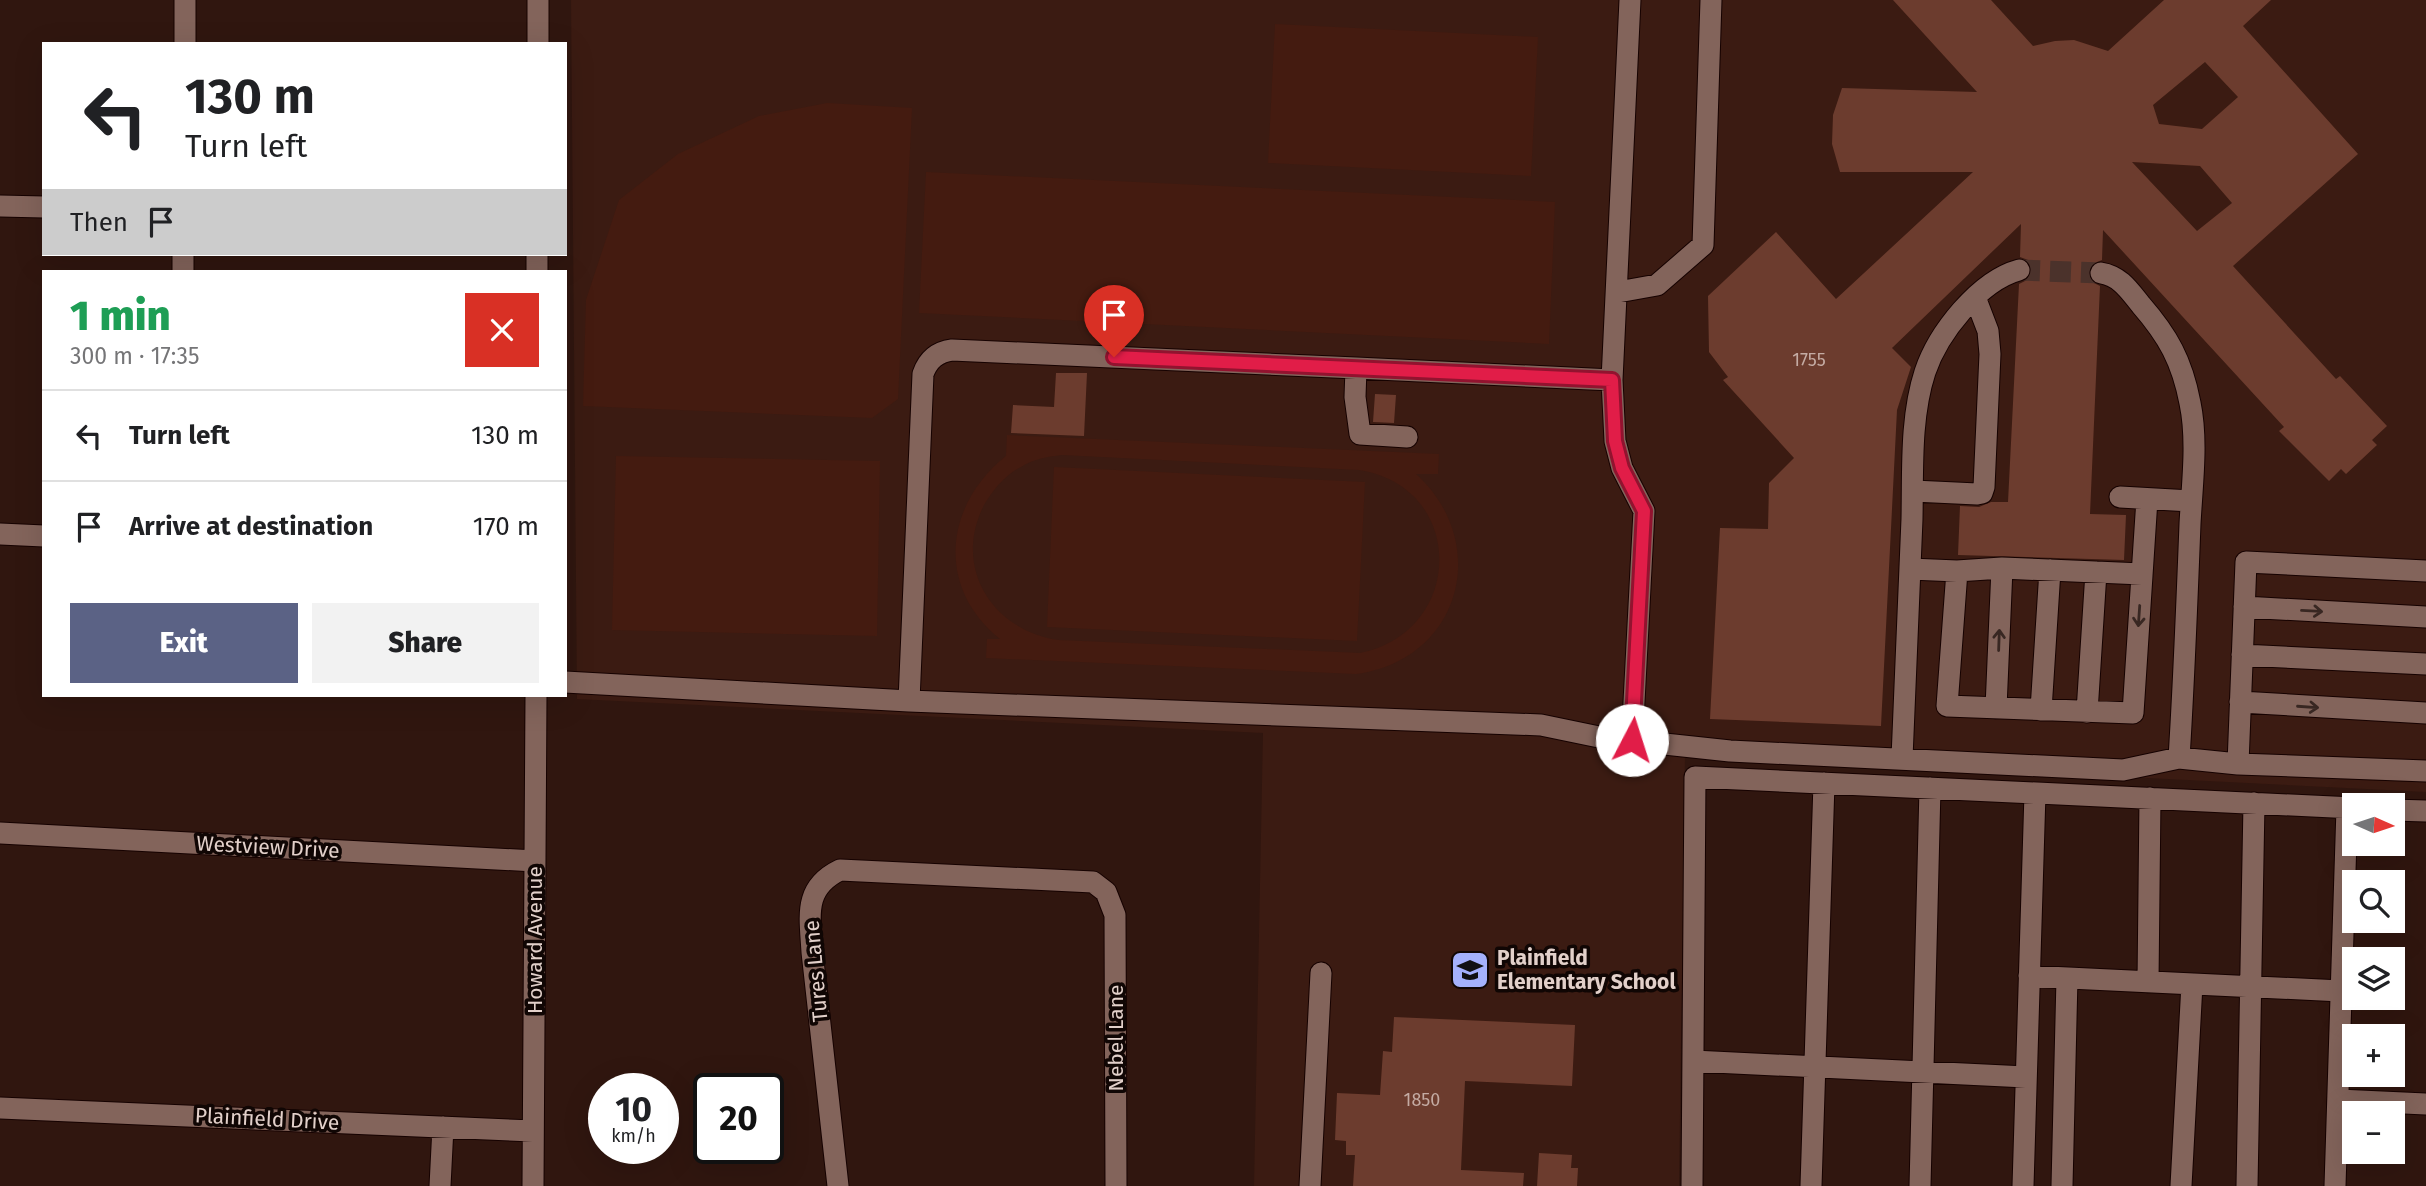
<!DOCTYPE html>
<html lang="en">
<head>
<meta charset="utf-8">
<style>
  :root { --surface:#fff; --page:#f2f2f2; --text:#202124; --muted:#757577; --line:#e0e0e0; --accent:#5b6285 }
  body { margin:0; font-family:"Fira Sans",sans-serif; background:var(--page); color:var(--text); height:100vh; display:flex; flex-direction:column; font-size:26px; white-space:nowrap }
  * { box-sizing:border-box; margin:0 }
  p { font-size:23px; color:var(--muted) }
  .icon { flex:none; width:38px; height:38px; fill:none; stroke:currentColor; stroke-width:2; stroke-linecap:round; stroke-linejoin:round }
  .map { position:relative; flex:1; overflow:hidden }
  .drawer { position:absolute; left:42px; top:270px; width:525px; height:427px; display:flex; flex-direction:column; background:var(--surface); border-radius:0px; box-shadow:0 7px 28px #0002 }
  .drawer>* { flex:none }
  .top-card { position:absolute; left:42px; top:42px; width:525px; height:214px; border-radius:0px; box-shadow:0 7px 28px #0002; background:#fff; color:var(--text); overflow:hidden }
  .needle { width:46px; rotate:93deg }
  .fabs { position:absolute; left:2342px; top:793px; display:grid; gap:14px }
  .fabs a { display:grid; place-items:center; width:63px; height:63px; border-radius:0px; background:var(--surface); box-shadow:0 7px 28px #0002; font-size:35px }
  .speed { position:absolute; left:588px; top:1073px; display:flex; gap:14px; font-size:35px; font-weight:700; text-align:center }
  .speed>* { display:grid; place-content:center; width:91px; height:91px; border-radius:50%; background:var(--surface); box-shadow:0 7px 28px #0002; line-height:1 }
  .speed small { font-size:18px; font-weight:400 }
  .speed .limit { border:4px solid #111; border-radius:10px; background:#fff; color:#111 }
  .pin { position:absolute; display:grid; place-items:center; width:60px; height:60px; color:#fff; margin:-72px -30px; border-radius:50% 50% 50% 0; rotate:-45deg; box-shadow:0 0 7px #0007 }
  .pin .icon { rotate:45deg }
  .me { position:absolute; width:77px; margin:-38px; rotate:5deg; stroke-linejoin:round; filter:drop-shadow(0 0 5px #0008) }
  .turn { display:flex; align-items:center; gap:24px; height:147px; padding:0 28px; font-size:32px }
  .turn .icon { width:91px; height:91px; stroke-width:2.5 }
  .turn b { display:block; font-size:49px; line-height:60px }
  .then { display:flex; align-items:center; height:66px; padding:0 28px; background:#0003; gap:14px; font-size:26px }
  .round { display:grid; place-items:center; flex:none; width:74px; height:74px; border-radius:0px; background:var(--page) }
  .headline { display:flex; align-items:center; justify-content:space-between; height:119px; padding:0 28px }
  h1 { font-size:42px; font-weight:800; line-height:52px; color:#1e9e55 }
  .button { display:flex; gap:14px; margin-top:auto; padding:14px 28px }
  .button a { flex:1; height:80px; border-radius:0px; background:var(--accent); color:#fff; font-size:28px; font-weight:800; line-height:80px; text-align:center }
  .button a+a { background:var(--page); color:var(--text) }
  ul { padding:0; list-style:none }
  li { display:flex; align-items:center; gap:21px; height:91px; padding:0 28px; border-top:2px solid var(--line) }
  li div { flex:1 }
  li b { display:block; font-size:26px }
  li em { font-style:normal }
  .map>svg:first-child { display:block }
</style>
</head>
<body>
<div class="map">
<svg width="2426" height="1186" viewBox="0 0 2426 1186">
  <rect width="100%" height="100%" fill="#30160f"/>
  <path fill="#3b1b12" d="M 571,0 L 2426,0 L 2426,792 L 1685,755 L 1679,1186 L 1254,1186 L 1263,733 L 577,699 Z"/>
  <path fill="#441b10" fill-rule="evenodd" d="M 1275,24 L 1538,37 L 1531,176 L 1268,163 Z
    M 827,103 L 912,108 L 898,399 L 872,418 L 583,406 L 586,300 L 619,200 L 678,154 L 759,116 Z
    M 926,172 L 1555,202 L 1549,344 L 919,313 Z
    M 1007,435 L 1439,454 L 1438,474 L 1416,474 C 1492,543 1461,660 1356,674 L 986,658 L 987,639 L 1000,639 C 935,587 945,504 1006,456 ZM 1062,455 L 1359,470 C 1467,487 1465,632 1360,653 L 1059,640 C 993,631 952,568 984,505 C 993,490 1005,475 1021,467 C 1033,459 1047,457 1062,455 Z
    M 616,456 L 880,461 L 877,636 L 612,630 Z
    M 1054,467 L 1365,482 L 1357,641 L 1047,627 Z"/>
  <path fill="#6c3c2e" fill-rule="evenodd" d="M 1893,0 L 1991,0 L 2033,46 L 2055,41 L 2074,40 L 2108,51 L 2164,0 L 2271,0 L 2243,26 L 2358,154 L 2233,266 L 2336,379 L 2340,376 L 2387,426 L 2372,440 L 2377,445 L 2346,474 L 2341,469 L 2329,481 L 2279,431 L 2284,427 L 2103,230 L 2102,260 L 2092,264 L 2088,271 L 2092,282 L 2100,286 L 2090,514 L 2126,515 L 2124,560 L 1958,555 L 1960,506 L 1979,507 L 1991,502 L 2008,502 L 2019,284 L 2029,279 L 2032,271 L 2028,260 L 2020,257 L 2021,224 L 1892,348 L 1911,367 L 1897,410 L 1881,726 L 1710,719 L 1720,528 L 1768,529 L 1769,483 L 1794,458 L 1723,380 L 1728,377 L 1709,352 L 1708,296 L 1776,232 L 1836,299 L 1973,172 L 1840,172 L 1832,144 L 1833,115 L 1842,88 L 1977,92 ZM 2205,62 L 2238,97 L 2202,129 L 2159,124 L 2153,105 ZM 2132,162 L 2200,166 L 2232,203 L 2197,231 Z
    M 1056,373 L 1087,373 L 1084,436 L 1011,433 L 1013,405 L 1054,407 Z
    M 1375,394 L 1396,395 L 1394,423 L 1373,422 Z
    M 1394,1017 L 1575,1025 L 1572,1086 L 1465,1081 L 1461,1170 L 1524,1173 L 1523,1186 L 1353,1186 L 1355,1155 L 1346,1155 L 1346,1141 L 1335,1140 L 1337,1093 L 1380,1095 L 1383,1051 L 1392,1052 Z
    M 1539,1153 L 1572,1155 L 1571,1168 L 1578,1168 L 1577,1186 L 1537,1186 Z"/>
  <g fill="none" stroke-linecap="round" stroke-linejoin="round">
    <path stroke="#4b322b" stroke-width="21" stroke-dasharray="21 10" stroke-linecap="butt" d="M 2019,270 L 2101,273"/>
    <defs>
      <path id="minor" d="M 1630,0 L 1612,380 L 1615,441 L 1622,468 L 1644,511 L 1632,740
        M 185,44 L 185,0
        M 538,44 L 538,0
        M 0,206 L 44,207
        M 183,271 L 183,254
        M 537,271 L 537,254
        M 2101,273 C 2120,276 2129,290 2141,305 C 2168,336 2182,361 2190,403 C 2198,441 2192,485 2190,524 C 2187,602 2184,680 2179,758
        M 1618,292 L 1657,285 L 1703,245 L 1711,0
        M 1356,368 L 1612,380
        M 1913,491 L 1977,494 L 1982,493 L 1984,487 L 1990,354 L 1988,331 L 1975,297
        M 2120,497 L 2191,501
        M 0,534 L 44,536
        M 1910,569 L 1957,571 L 2002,568 L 2142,574
        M 1957,571 L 1947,706 L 2133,713 L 2147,499
        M 2244,607 L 2426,617
        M 2242,655 L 2426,664
        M 565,682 L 909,701 L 1541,725 L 1599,737 L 1730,751 L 2123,770 L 2179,758 L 2238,764 L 2426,771
        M 909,701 L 923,374 C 928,360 937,352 952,350 L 1356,368 L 1355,397 L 1360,434 L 1407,437
        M 2240,702 L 2426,713
        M 1996,708 L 2002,568
        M 2041,710 L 2050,570
        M 2087,712 L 2096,572
        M 1902,758 C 1906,679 1909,599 1912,519 C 1913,471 1910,418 1925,372 C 1938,333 1979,281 2019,270
        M 2238,764 L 2246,562 L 2426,571
        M 2392,810 L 2426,811
        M 0,833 L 535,861
        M 2029,976 L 2341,991
        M 2148,982 L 2150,798
        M 1693,1061 L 2026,1077
        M 2338,1100 L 2426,1104
        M 0,1108 L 533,1131
        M 440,1186 L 443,1127
        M 533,1186 L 536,695
        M 838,1186 L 812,952 C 810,916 803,888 840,870 L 1093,882 L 1106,892 L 1115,915 L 1116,1186
        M 1310,1186 L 1321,973
        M 1692,1186 L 1695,777 L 2354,808
        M 1811,1186 L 1824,783
        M 1920,1186 L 1930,788
        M 2023,1186 L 2035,793
        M 2062,1186 L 2067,978
        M 2181,1186 L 2192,984
        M 2247,1186 L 2254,803
        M 2335,1186 L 2347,808"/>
    </defs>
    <use href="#minor" stroke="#160200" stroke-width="23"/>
    <use href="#minor" stroke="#83645b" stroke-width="21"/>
  </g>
  <defs><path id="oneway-shaft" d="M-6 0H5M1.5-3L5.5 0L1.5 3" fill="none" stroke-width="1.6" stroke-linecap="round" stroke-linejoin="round" transform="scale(1.75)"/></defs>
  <g stroke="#382722">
    <use href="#oneway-shaft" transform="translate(2312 611) rotate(3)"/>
    <use href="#oneway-shaft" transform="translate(2139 616) rotate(94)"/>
    <use href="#oneway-shaft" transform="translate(1999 640) rotate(-88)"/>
    <use href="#oneway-shaft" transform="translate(2308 707) rotate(4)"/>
  </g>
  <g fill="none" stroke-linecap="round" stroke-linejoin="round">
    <defs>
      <path id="route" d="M 1114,357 L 1612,380 L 1615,441 L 1622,468 L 1644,511 L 1632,740"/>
    </defs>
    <use href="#route" stroke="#92132f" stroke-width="18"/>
    <use href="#route" stroke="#e11d48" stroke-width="12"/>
  </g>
  <defs>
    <symbol id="school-square" viewBox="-11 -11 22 22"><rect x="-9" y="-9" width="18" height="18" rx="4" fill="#a4b1fc" stroke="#100604"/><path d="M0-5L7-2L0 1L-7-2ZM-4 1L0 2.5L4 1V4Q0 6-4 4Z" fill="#111"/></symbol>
  </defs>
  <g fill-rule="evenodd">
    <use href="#school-square" x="1448" y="948" width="44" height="44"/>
  </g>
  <g text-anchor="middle" stroke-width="7" stroke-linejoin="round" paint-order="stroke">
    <g font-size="18" fill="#c4aba3">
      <text x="1809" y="366">1755</text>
      <text x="1422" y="1106">1850</text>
    </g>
    <g font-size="21" fill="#e2d0ca" stroke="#100604">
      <text transform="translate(268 847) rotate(3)" y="7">Westview Drive</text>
      <text transform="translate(535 940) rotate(-90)" y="7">Howard Avenue</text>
      <text transform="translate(816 971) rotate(-95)" y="7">Tures Lane</text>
      <text transform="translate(1116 1038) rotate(-90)" y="7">Nebel Lane</text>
      <text transform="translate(267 1119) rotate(3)" y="7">Plainfield Drive</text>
    </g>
    <g font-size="21" font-weight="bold" fill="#e2d0ca" stroke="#100604" text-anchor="start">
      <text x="1497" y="965">Plainfield<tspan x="1497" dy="24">Elementary School</tspan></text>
    </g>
  </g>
</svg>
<div class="fabs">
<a><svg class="needle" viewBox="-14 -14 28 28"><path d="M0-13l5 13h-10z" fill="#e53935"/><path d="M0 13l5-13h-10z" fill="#757577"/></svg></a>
<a><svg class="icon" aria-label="search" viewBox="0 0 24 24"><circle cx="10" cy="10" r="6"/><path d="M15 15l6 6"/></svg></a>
<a><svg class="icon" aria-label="layers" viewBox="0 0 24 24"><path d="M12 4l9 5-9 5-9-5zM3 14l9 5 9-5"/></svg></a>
<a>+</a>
<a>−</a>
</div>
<div class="speed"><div>10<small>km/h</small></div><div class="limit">20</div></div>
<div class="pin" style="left:1114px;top:357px;background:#d93025"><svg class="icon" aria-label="arrive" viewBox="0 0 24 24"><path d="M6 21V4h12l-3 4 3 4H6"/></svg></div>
<svg class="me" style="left:1632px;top:740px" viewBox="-20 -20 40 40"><circle r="19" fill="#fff"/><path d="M0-13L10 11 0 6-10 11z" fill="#e11d48"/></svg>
<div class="top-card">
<div class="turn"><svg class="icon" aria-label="left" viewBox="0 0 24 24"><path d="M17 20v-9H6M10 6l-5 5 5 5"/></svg><div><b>130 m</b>Turn left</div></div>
<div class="then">Then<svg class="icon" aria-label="arrive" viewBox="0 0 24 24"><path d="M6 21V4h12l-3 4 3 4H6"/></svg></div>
</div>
<section class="drawer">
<div class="headline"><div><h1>1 min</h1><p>300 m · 17:35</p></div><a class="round" style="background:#d93025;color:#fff"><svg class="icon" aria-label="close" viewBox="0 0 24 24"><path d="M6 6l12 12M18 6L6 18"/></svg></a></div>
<ul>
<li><svg class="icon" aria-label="left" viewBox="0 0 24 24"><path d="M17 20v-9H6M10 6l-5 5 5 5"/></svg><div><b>Turn left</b></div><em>130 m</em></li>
<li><svg class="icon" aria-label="arrive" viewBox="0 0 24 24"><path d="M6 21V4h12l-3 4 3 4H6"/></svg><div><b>Arrive at destination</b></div><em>170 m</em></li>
</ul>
<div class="button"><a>Exit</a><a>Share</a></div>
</section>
</div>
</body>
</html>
